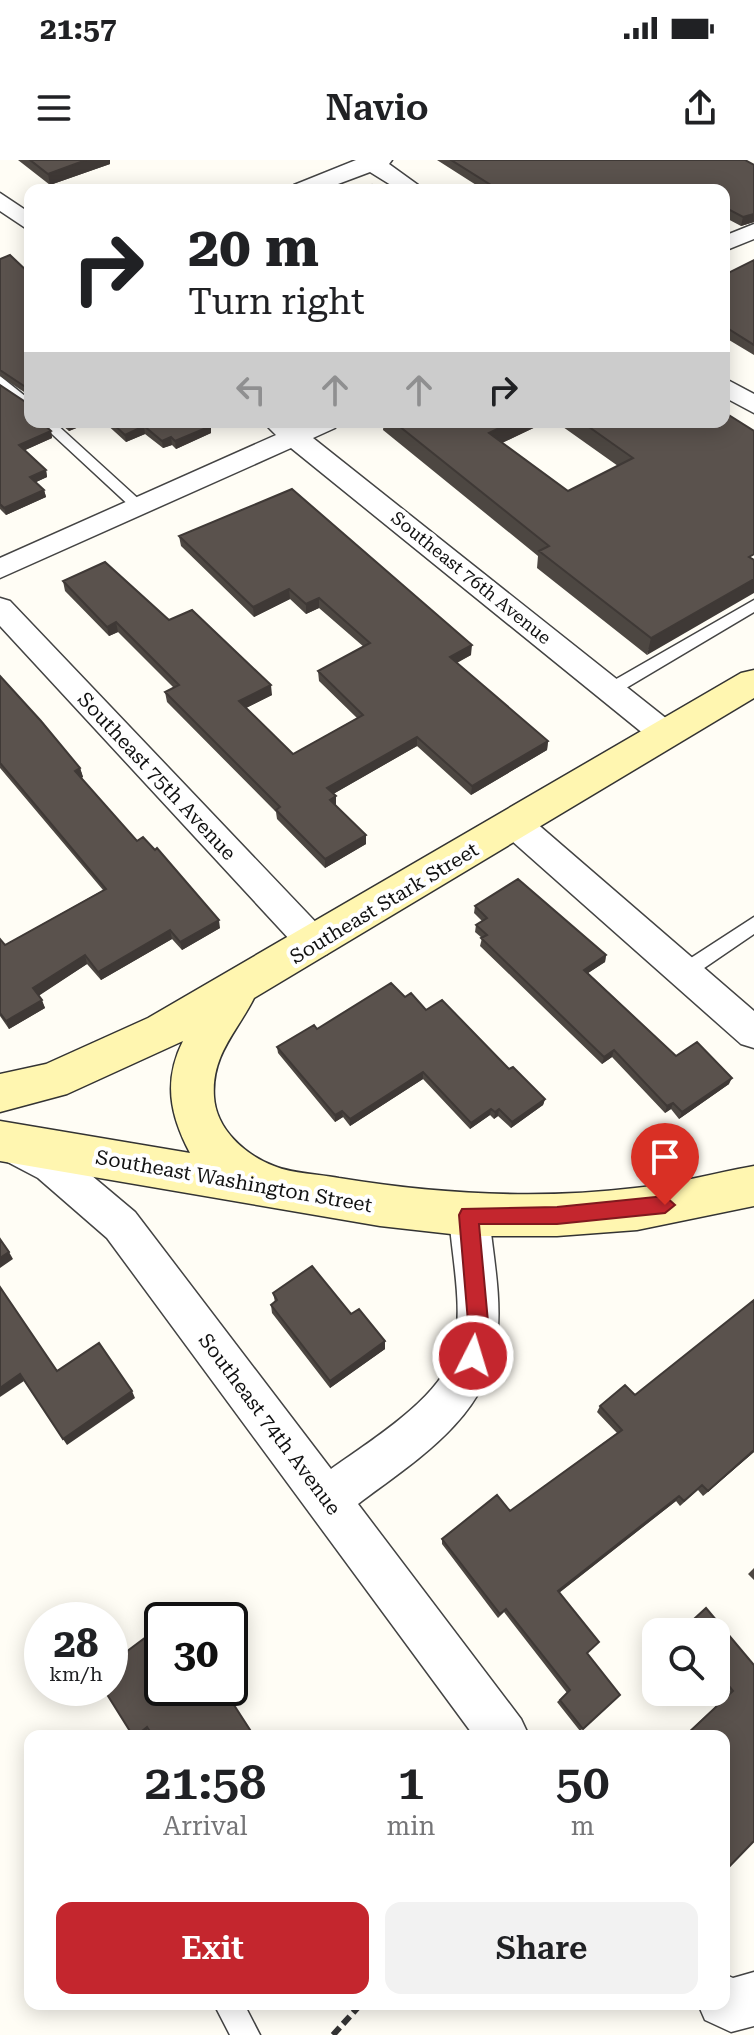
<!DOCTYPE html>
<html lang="en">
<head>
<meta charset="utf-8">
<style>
  :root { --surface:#fff; --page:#f2f2f2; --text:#202124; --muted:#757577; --accent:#c4262e }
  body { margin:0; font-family:"Roboto Serif",serif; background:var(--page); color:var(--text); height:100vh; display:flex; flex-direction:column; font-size:30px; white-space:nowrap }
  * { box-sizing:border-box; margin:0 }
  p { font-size:26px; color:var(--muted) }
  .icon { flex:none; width:44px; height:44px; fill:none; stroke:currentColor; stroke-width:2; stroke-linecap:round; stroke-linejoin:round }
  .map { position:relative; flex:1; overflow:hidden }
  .sheet { position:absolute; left:24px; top:1570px; width:706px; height:280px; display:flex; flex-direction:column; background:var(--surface); border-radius:16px; box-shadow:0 4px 20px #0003 }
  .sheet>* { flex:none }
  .hud { position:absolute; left:24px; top:24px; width:706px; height:244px; border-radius:16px; box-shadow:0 4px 20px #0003; background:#fff; color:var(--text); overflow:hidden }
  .fabs { position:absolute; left:642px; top:1458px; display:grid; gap:16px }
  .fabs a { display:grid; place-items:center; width:88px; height:88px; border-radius:16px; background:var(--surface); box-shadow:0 4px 20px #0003; font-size:40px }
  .speed { position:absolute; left:24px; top:1442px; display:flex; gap:16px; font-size:40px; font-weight:700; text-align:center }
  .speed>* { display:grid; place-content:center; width:104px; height:104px; border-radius:50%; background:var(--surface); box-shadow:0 4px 20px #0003; line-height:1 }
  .speed small { font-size:20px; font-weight:400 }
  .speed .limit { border:4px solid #111; border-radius:12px; background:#fff; color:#111 }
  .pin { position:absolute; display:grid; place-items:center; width:68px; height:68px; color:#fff; margin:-82px -34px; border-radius:50% 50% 50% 0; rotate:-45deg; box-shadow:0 0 8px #0007 }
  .pin .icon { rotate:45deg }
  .me { position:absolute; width:88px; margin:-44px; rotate:5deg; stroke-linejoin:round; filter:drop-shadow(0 0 6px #0008) }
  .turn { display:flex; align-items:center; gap:28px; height:168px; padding:0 32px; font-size:36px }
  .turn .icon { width:104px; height:104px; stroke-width:2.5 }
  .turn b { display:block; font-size:56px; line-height:68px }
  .lanes { display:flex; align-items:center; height:76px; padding:0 32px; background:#0003; justify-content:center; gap:40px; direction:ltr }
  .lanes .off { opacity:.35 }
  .eta { display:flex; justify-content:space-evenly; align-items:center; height:136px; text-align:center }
  .eta b { font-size:48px; font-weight:600; line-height:56px }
  .button { display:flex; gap:16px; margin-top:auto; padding:16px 32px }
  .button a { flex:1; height:92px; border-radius:16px; background:var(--accent); color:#fff; font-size:32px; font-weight:600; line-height:92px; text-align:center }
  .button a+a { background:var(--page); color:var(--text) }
  .status { display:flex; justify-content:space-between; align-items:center; height:56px; padding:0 40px; background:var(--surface); direction:ltr }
  .status svg { height:22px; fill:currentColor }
  header { display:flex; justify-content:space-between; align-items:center; height:104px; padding:0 32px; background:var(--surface); font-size:36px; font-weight:600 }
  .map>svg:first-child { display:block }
</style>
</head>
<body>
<div class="status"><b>21:57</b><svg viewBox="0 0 49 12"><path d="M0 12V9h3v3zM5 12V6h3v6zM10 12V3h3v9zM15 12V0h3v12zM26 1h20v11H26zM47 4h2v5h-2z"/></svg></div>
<header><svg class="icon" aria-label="menu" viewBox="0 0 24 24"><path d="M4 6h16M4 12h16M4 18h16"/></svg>Navio<svg class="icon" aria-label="share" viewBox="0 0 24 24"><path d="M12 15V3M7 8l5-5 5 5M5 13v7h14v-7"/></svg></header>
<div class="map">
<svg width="754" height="1875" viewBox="0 0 754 1875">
  <rect width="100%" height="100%" fill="#fffdf5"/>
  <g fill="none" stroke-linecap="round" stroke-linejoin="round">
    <defs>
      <path id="service" d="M 0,216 L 30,240 L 30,251 L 0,227 Z
        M 39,262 L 54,262 L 143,343 L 143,349 L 133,349 Z
        M 754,440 L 754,452 L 616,534 L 604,534 L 604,526 Z
        M 754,757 L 754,774 L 691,817 L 677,817 L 675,812 L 677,807 Z
        M 214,1844 L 244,1844 L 260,1875 L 230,1875 Z"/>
      <path id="minor" d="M 356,0 L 392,0 L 389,4 L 425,30 L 399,30 L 370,12 L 322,30 L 291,30 L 294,25 Z
        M 0,33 L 30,53 L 30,71 L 0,51 Z
        M 754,64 L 754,79 L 724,91 L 724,76 Z
        M 724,218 L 754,234 L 754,253 L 724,237 Z
        M 263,262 L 292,262 L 297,265 L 339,262 L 335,268 L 313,278 L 677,567 L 682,575 L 677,583 L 666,586 L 655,583 L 291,288 L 0,418 L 0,398 L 276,275 Z
        M 0,438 L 10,441 L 327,774 L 333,784 L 327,794 L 315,798 L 303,794 L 0,466 Z
        M 515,652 L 527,655 L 754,851 L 754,888 L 741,884 L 503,673 L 498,664 L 503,655 Z
        M 14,969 L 66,994 L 135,1052 L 331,1309 C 367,1283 438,1240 452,1196 C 465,1152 452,1100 449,1055 L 455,1042 L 469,1037 L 483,1042 L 489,1055 C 493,1096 502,1138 497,1179 C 488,1257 415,1301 358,1344 L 521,1559 L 529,1576 L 474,1576 L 107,1078 L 38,1018 L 0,998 L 0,974 Z
        M 754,1812 L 754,1866 L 731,1872 L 705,1860 L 698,1844 L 724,1844 L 724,1814 L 733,1818 Z"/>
      <path id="secondary" d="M 754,510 L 754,538 L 254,838 C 237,872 211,895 214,937 C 216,969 245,995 274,1006 C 293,1014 319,1014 339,1018 C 437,1034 536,1040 635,1028 C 675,1024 715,1013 754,1006 L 754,1046 L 637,1070 L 557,1076 L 469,1076 L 380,1066 L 0,1001 L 0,961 L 190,993 C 170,955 163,921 183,881 L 67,934 L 0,952 L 0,914 L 46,904 L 148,858 L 741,513 Z"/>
    </defs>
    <use href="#service" stroke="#444" stroke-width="3"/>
    <use href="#minor" stroke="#444" stroke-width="3"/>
    <use href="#secondary" stroke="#333" stroke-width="3"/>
    <path stroke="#333" stroke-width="6" stroke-dasharray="10 5" stroke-linecap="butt" d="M 333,1875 L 361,1844"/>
    <use href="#service" fill="#fff" fill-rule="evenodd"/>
    <use href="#minor" fill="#fff" fill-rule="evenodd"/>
    <use href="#secondary" fill="#fff6b0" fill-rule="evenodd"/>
  </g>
  <path fill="#4d4742" d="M 18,0 L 110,0 L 110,4 L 50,25 Z
    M 437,0 L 745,0 L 754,5 L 754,62 L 741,66 L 724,57 L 724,30 L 484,30 Z
    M 0,99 L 30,114 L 30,236 L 0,216 Z
    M 754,100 L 754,195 L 724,177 L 724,115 Z
    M 0,225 L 30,262 L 51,271 L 52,278 L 25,290 L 46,310 L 47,317 L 36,322 L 44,330 L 46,337 L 6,355 L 0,349 Z
    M 58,262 L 91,262 L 69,271 Z
    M 104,262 L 206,262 L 211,273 L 176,289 L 172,285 L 163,288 L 145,274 L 126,282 Z
    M 384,262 L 546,262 L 502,283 L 568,331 L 618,306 L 556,262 L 724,262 L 647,495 L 537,408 L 538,396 L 383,270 Z
    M 179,376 L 471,495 L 457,503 L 548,581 L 547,590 L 471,635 L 417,586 L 333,634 L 336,646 L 366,684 L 325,708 L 277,659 L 276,652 L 167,542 L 165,532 L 174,528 L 118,472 L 109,476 L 65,431 L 63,421 L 169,460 L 272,535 L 246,548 L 293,594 L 357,558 L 319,521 L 318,511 L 364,487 L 319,448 L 306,454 L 290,439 L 254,457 L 181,386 Z
    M 0,516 L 80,608 L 83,617 L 81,618 L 137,681 L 220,768 L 182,790 L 172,779 L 101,820 L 87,804 L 39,835 L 45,848 L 9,869 L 0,856 L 0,779 L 5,785 L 103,730 L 0,608 Z
    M 475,746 L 606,795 L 605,802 L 588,813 L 676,896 L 729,924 L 679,959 L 671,949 L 665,953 L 612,897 L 602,904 L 480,786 L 482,778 L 475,772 L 476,765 L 482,761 L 474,753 Z
    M 405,837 L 426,850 L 509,909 L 545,939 L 543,945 L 511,968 L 498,956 L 494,959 L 490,955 L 470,969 L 423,919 L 350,966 L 343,957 L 335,962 L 278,893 L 277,887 L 317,869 Z
    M 273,1133 L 351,1154 L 385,1181 L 385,1189 L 330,1228 L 272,1153 L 271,1145 L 275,1142 Z
    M 635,1235 L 754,1292 L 703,1336 L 698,1330 L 680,1346 L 676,1341 L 559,1433 L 587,1493 L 620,1535 L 580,1571 L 557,1542 L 567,1533 L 504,1452 L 498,1458 L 442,1384 L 442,1379 L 510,1351 L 617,1273 L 597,1252 L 600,1246 Z
    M 754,1408 L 754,1420 L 748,1414 Z
    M 706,1448 L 754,1505 L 727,1709 L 724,1709 L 724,1576 L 684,1576 L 730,1533 L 716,1516 L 716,1472 L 680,1472 Z"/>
  <path fill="#3f3936" d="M 86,0 L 110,0 L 110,4 L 50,25 L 48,14 Z
    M 754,54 L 754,62 L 741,66 L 743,57 Z
    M 72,262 L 91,262 L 69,271 L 67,264 Z
    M 512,262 L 546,262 L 487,290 L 489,273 Z
    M 144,266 L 145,274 L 126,282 L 125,275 Z
    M 211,266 L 211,273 L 176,289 L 175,281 Z
    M 51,271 L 52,278 L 21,292 L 19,285 Z
    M 171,277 L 172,285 L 163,288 L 162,281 Z
    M 46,310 L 47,317 L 32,324 L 30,317 Z
    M 44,330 L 46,337 L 6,355 L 4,348 Z
    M 754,419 L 754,433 L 647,495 L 651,478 Z
    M 289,429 L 290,439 L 254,457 L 253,447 Z
    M 319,438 L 319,448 L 306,454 L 306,444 Z
    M 116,462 L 118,472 L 109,476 L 107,467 Z
    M 472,485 L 471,495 L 450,506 L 450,497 Z
    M 271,525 L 272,535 L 240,551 L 239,541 Z
    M 417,577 L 417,586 L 328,637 L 327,628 Z
    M 548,581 L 547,590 L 471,635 L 472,626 Z
    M 80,608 L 83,617 L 77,620 L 75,611 Z
    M 336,636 L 336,646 L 330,640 Z
    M 366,675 L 366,684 L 325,708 L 325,699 Z
    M 219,760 L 220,768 L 182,790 L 180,782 Z
    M 170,770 L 172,779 L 101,820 L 98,812 Z
    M 85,795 L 87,804 L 37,837 L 33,828 Z
    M 606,795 L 605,802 L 582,817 L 584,810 Z
    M 42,840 L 45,848 L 9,869 L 6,861 Z
    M 614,890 L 612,897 L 602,904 L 604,897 Z
    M 423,912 L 423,919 L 350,966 L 350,959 Z
    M 732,918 L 729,924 L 679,959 L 682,952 Z
    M 545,939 L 543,945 L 511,968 L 512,962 Z
    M 673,943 L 671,949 L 665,953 L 667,946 Z
    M 491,949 L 490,955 L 470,969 L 471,963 Z
    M 499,949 L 498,956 L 494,959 L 495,952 Z
    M 342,951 L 343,957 L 335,962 L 335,955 Z
    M 9,1092 L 13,1099 L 0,1108 L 0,1098 Z
    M 385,1181 L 385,1189 L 330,1228 L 330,1221 Z
    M 20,1214 L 24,1221 L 0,1237 L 0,1228 Z
    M 132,1231 L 135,1238 L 67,1285 L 63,1279 Z
    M 754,1290 L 754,1292 L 703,1336 L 708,1331 Z
    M 679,1336 L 676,1341 L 556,1435 L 558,1431 Z
    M 147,1567 L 150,1568 L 140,1576 L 136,1576 Z"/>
  <path fill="#5a524d" stroke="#3f3936" stroke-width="2" d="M 30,0 L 86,0 L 48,14 Z
    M 451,0 L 745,0 L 754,5 L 754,54 L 743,57 L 724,47 L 724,30 L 499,30 Z
    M 372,25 L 379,30 L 362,30 Z
    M 10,95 L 30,114 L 30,230 L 0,210 L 0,99 Z
    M 754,100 L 754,185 L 724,166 L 724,115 Z
    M 0,225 L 30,245 L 30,262 L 41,262 L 51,271 L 19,285 L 46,310 L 30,317 L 44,330 L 4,348 L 0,344 Z
    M 724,252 L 754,271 L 754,394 L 749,397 L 754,400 L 754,419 L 651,478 L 539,391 L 549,386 L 394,262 L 512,262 L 489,273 L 568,331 L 633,298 L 582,262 L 724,262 Z
    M 111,262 L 206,262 L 211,266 L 175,281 L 171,277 L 162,281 L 144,266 L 125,275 Z
    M 292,329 L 472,485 L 450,497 L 548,581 L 472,626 L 417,577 L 327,628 L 336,636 L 330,640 L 366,675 L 325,699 L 276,650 L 280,647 L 165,532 L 179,525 L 116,462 L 107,467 L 63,421 L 105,402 L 169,460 L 192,450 L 271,525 L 239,541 L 293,594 L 363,555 L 318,511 L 370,483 L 319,438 L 306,444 L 289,429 L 253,447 L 179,376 Z
    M 0,516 L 41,561 L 80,608 L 75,611 L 137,681 L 143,677 L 155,690 L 157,688 L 219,760 L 180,782 L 170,770 L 98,812 L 85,795 L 33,828 L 42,840 L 6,861 L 0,853 L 0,779 L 5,785 L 106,729 L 0,603 Z
    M 518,719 L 606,795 L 584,810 L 676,896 L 697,882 L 732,918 L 682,952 L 673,943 L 667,946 L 614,890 L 604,897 L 481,778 L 487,775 L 476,765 L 487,758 L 475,746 Z
    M 391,823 L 405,837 L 411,833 L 426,850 L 442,840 L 509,909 L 513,907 L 545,939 L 512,962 L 499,949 L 495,952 L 491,949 L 471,963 L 423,912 L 350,959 L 342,951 L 335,955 L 277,887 L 314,865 L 317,869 Z
    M 0,1079 L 9,1092 L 0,1098 Z
    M 312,1106 L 351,1154 L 359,1149 L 385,1181 L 330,1221 L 271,1145 L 277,1140 L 273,1133 Z
    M 0,1127 L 57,1211 L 99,1183 L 132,1231 L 63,1279 L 20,1214 L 0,1228 Z
    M 754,1140 L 754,1290 L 708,1331 L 702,1325 L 684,1341 L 679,1336 L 558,1431 L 599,1482 L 587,1493 L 620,1535 L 583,1569 L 560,1540 L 570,1530 L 506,1449 L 500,1454 L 442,1379 L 497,1335 L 510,1351 L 622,1270 L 600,1246 L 625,1225 L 635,1235 Z
    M 706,1448 L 754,1505 L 754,1681 L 727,1709 L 724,1705 L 724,1576 L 685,1576 L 733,1531 L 716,1510 L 716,1472 L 684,1472 L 682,1470 Z
    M 162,1465 L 162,1528 L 223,1528 L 254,1576 L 153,1576 L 147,1567 L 136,1576 L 133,1576 L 103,1528 L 110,1528 L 110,1504 Z"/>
  <path fill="#c4262e" stroke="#7f191e" stroke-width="2" d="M 665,1036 L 675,1045 L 665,1053 L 557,1064 L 479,1064 L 488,1162 L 481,1203 L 473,1206 L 466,1203 L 463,1196 L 468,1162 L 459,1055 L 462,1049 L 557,1047 Z"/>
  <g text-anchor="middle" stroke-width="8" stroke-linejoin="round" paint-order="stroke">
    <g font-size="18" fill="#111" stroke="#fff">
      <text transform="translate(471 418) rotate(39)" y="6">Southeast 76th Avenue</text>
    </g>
    <g font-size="20" fill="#111" stroke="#fff">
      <text transform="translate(157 616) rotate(47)" y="7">Southeast 75th Avenue</text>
      <text transform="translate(384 743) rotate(-31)" y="7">Southeast Stark Street</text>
      <text transform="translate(234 1021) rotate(10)" y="7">Southeast Washington Street</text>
      <text transform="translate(270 1264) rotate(53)" y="7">Southeast 74th Avenue</text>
    </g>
  </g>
</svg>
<div class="fabs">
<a><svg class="icon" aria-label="search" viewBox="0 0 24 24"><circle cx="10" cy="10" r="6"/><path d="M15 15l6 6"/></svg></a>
</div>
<div class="speed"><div>28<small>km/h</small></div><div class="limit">30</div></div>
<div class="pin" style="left:665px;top:1045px;background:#d93025"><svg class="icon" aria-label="arrive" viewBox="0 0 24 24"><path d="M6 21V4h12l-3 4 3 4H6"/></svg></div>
<svg class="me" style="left:473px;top:1196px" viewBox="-20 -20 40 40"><circle r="17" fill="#c4262e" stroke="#fff" stroke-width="3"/><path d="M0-11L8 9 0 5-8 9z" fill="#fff"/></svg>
<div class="hud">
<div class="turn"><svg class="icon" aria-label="right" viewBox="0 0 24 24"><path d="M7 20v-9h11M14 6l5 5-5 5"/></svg><div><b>20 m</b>Turn right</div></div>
<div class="lanes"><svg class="icon off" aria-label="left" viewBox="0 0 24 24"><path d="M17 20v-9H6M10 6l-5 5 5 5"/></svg><svg class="icon off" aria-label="ahead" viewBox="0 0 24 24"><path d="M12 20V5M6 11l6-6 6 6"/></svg><svg class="icon off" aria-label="ahead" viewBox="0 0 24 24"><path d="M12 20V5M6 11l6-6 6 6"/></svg><svg class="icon" aria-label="right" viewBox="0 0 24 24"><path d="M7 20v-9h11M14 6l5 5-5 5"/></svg></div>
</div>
<section class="sheet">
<div class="eta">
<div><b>21:58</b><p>Arrival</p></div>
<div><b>1</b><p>min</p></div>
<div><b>50</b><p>m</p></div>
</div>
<div class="button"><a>Exit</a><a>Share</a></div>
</section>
</div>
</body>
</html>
